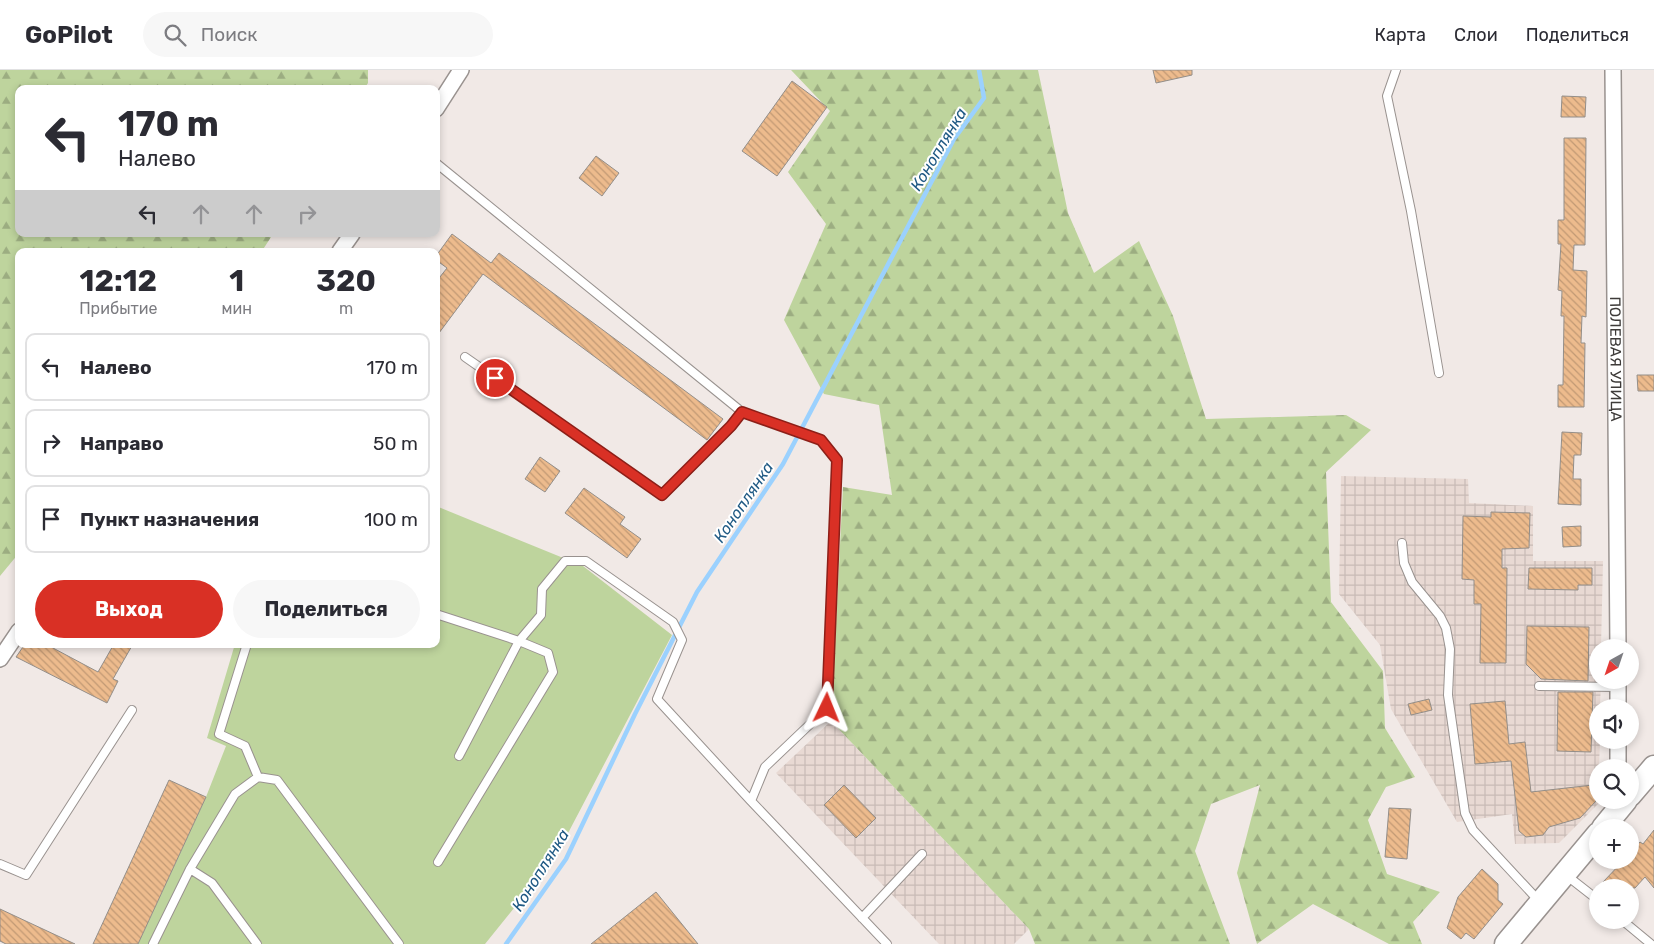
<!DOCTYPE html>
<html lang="ru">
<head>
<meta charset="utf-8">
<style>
  :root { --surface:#fff; --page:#f7f7f7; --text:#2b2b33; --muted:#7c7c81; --line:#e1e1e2; --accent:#d93025 }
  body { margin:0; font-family:Rubik,sans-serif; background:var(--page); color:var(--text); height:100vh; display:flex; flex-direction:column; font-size:19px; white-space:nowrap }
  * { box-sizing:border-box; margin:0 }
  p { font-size:16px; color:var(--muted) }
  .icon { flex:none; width:28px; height:28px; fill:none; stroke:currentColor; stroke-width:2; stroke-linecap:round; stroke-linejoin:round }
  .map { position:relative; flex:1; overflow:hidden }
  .sheet { position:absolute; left:15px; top:178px; width:425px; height:400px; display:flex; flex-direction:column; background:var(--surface); border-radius:10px; box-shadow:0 2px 8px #0003 }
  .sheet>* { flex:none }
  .banner { position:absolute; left:15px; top:15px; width:425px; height:152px; border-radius:10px; box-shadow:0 2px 8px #0003; background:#fff; color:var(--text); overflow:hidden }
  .needle { width:32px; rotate:220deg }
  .tools { position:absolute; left:1589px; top:569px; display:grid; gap:10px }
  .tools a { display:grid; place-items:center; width:50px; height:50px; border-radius:50%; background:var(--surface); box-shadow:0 2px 8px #0003; font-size:25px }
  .pin { position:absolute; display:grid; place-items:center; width:42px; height:42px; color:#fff; margin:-21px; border:2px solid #fff; border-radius:50%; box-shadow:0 1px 5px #0007 }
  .me { position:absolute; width:55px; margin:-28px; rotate:2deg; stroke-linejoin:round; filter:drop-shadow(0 0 4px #0008) }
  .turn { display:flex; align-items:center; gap:18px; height:105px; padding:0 20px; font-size:22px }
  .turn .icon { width:65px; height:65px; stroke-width:2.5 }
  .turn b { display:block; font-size:35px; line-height:42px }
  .lanes { display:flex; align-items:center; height:48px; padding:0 20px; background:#0003; justify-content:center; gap:25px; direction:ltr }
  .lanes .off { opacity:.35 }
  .eta { display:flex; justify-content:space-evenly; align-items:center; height:85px; text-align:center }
  .eta b { font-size:30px; font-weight:700; line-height:35px }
  .cta { display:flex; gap:10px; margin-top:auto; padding:10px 20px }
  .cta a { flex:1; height:58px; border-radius:30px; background:var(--accent); color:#fff; font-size:20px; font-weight:700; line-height:58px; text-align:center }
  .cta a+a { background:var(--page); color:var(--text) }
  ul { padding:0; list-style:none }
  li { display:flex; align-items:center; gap:15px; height:68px; margin:0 10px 8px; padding:0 10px; border:2px solid var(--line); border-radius:10px }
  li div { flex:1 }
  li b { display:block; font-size:19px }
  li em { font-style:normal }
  header { display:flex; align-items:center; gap:30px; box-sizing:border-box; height:70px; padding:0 25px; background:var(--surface); border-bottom:1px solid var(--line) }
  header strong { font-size:24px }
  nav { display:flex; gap:28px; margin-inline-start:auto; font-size:18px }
  .search { width:350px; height:45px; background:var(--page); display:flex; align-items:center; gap:12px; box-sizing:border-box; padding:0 18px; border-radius:28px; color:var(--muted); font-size:19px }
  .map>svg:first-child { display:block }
</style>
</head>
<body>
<header>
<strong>GoPilot</strong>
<div class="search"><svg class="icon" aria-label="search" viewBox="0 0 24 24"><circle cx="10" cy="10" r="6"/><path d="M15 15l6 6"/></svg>Поиск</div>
<nav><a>Карта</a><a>Слои</a><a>Поделиться</a></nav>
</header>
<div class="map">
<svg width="1654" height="874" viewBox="0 0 1654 874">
  <defs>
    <pattern id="industrial-grid" width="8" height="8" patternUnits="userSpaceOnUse" patternTransform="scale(1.25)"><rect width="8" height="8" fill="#e8d9d3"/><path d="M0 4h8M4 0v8" fill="none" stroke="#c8bbb6"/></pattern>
    <pattern id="forest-firs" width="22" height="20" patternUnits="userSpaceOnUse" patternTransform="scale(1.25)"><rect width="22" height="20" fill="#bed49d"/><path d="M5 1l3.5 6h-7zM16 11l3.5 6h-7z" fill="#9cad81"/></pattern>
    <pattern id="building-back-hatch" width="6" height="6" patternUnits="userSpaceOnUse" patternTransform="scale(1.25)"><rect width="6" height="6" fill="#edbb8d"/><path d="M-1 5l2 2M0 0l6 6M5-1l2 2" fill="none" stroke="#c19974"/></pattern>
  </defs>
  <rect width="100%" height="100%" fill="#f1e9e6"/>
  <path fill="url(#industrial-grid)" d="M 1341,406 L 1468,409 L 1469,433 L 1533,436 L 1533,491 L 1603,491 L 1601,577 L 1598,578 L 1598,610 L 1601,610 L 1600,637 L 1598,638 L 1598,670 L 1600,670 L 1599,697 L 1598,698 L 1599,733 L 1559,773 L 1515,774 L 1512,744 L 1457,752 L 1391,639 L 1380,575 L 1339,524 Z
    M 831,651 L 1029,859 L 1014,874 L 939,874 L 776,703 Z"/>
  <path fill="#bed49d" d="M 436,436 L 583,496 L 672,565 L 556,786 L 485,874 L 138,874 L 206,727 L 226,676 L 207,668 L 235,574 L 436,574 Z"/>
  <path fill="url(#forest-firs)" d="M 0,0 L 368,0 L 368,13 L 364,19 L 19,19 L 19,164 L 273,164 L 262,181 L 19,181 L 19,483 L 0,506 Z
    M 791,0 L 1038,0 L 1068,143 L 1094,203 L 1139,171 L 1173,246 L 1206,349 L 1346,345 L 1371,360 L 1326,402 L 1331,532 L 1383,601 L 1385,658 L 1415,707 L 1386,717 L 1368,750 L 1387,804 L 1440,822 L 1413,852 L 1422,874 L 1389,874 L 1313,834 L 1257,874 L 1237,803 L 1260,715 L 1211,734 L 1195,781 L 1230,874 L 1035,874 L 1029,859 L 831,651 L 843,417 L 892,425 L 879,335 L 824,324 L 784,250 L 826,154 L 788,102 L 830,41 Z"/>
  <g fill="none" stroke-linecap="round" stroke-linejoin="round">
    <path stroke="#9bd1fe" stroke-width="4.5" d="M 506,874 L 566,789 L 635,644 L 697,522 L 783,394 L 954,69 L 984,28 L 979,0"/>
  </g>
  <path fill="url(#building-back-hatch)" stroke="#938e89" d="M 1153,0 L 1192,0 L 1192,5 L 1156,13 Z
    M 792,11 L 827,37 L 777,106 L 742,81 Z
    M 1562,26 L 1586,27 L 1585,47 L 1561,47 Z
    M 1564,68 L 1586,68 L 1585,175 L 1574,175 L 1573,200 L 1587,201 L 1586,247 L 1582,246 L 1581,273 L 1585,273 L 1584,337 L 1558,337 L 1558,315 L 1563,315 L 1564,246 L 1561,246 L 1562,221 L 1558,220 L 1561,174 L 1558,174 L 1558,150 L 1564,150 Z
    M 596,86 L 619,103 L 602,126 L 579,108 Z
    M 452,164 L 491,193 L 499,183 L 723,349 L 707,370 L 483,204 L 436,267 L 436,212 L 447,198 L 436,190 L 436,186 Z
    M 1637,305 L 1654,305 L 1654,321 L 1638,321 Z
    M 1562,362 L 1582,363 L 1581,385 L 1574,385 L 1573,409 L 1581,409 L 1581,435 L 1558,434 Z
    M 540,387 L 560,401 L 545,422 L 525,409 Z
    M 584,418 L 625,447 L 620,454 L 641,469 L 627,488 L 565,443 Z
    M 1491,442 L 1530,443 L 1529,478 L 1502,479 L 1502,498 L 1507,498 L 1506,593 L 1480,593 L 1481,534 L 1474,534 L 1474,510 L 1462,509 L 1463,446 L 1491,447 Z
    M 1581,456 L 1581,476 L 1563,477 L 1562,457 Z
    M 1529,498 L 1592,498 L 1592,515 L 1578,515 L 1578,520 L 1528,519 Z
    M 1527,556 L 1589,557 L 1588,611 L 1541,609 L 1526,594 Z
    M 25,574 L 55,574 L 53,578 L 98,602 L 114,574 L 133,574 L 113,609 L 118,611 L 107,633 L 16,587 Z
    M 1558,622 L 1593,622 L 1591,682 L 1557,681 Z
    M 1429,629 L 1432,640 L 1411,645 L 1408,634 Z
    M 1505,631 L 1509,674 L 1525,672 L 1531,722 L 1593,715 L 1596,731 L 1580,748 L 1549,757 L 1543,765 L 1526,767 L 1519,761 L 1511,691 L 1475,694 L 1470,634 Z
    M 169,710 L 206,727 L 138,874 L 93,874 Z
    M 844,715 L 876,748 L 856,768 L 824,735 Z
    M 1389,738 L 1411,739 L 1407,789 L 1385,787 Z
    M 1654,760 L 1654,818 L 1645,807 L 1635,818 L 1610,818 L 1603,812 L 1624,790 L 1630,790 L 1630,783 L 1640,772 L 1643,774 Z
    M 1482,799 L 1498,814 L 1498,830 L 1503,834 L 1474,869 L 1466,863 L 1461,869 L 1447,858 L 1458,827 Z
    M 656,822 L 698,874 L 591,874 Z
    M 0,839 L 75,874 L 6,874 L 0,871 Z"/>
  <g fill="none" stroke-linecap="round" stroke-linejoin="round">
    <defs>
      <path id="lane" d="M 1396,0 L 1387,26 L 1411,141 L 1439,303
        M 436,93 L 742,342 L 821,370 L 837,389 L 827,638 L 765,697 L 751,731 L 887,874
        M 465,287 L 663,425 L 731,357 L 742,342
        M 1402,473 L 1404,493 L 1412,512 L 1440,546 L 1446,558 L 1450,579 L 1448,625 L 1465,743 L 1473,760 L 1539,831
        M 436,544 L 519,571 L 548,583 L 553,602 L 438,792
        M 247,574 L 219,664 L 245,676 L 258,707
        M 1539,616 L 1618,617
        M 459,686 L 519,571 L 541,545 L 542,519 L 565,491 L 586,491 L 673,552 L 682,570 L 657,629 L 751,731
        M 0,794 L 26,805 L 132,640
        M 190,799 L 212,813 L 257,874
        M 1566,805 L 1598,830
        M 862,848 L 922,784
        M 1622,850 L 1651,874
        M 153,874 L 190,799 L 235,724 L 258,707 L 277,710 L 399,874"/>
      <g id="street">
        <path id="s1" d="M 1613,0 L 1618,578"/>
        <path d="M 436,39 L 461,0"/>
        <path d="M 340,181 L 352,164"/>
        <path d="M 0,589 L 19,561"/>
        <path d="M 1618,610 L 1618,638"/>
        <path d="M 1618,698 L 1618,670"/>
      </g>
      <path id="primary" d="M 1630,725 L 1654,697
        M 1603,758 L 1626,730
        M 1506,874 L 1598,764"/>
    </defs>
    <use href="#lane" stroke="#99928f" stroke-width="10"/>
    <use href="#street" stroke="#99928f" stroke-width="18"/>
    <use href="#primary" stroke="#99928f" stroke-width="25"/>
    <use href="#lane" stroke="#fff" stroke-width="8"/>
    <use href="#street" stroke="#fff" stroke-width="15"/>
    <use href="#primary" stroke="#fff" stroke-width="22"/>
  </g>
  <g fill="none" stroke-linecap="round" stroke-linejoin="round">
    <defs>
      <path id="route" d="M 495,308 L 662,425 L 731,356 L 742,342 L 821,370 L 837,390 L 827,638"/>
    </defs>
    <use href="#route" stroke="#8d1f18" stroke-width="12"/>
    <use href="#route" stroke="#d93025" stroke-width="9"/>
  </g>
  <g text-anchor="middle" stroke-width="4" stroke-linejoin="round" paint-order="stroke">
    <g font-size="15" fill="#3e3b39" stroke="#fff">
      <text dy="5" stroke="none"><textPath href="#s1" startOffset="289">ПОЛЕВАЯ УЛИЦА</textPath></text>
    </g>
    <g font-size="16" font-style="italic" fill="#205a84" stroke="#fff">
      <text transform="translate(938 79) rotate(-59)" y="6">Коноплянка</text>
      <text transform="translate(743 432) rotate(-56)" y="6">Коноплянка</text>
      <text transform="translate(540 800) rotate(-58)" y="6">Коноплянка</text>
    </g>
  </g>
</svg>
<div class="tools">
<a><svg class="needle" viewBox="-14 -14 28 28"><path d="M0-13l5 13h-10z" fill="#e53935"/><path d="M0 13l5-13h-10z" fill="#7c7c81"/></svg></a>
<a><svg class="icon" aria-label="sound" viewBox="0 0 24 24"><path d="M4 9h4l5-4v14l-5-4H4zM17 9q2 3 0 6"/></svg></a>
<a><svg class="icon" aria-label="search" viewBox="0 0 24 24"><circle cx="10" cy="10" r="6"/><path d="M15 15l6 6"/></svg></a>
<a>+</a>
<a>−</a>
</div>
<div class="pin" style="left:495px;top:308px;background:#d93025"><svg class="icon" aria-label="arrive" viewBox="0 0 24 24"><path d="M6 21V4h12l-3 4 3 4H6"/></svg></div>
<svg class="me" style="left:827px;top:638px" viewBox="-20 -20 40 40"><path d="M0-17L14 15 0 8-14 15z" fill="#d93025" stroke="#fff" stroke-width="4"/></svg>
<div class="banner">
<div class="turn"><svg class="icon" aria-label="left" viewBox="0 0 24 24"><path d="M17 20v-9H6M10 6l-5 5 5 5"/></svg><div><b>170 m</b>Налево</div></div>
<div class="lanes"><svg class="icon" aria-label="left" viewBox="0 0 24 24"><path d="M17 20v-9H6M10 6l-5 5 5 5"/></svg><svg class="icon off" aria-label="ahead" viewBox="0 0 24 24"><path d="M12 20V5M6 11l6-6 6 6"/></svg><svg class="icon off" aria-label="ahead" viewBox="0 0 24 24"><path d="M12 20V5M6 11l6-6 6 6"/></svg><svg class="icon off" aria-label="right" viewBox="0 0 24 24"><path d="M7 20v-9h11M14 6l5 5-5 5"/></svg></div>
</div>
<section class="sheet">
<div class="eta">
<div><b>12:12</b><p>Прибытие</p></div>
<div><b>1</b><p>мин</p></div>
<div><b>320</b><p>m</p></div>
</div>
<ul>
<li><svg class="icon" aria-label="left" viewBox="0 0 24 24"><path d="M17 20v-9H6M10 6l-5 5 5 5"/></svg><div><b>Налево</b></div><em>170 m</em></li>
<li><svg class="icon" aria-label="right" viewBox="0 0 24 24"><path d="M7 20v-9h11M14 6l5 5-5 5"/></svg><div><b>Направо</b></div><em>50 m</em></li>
<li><svg class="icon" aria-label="arrive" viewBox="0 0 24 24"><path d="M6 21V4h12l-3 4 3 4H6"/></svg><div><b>Пункт назначения</b></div><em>100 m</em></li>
</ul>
<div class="cta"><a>Выход</a><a>Поделиться</a></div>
</section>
</div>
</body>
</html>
